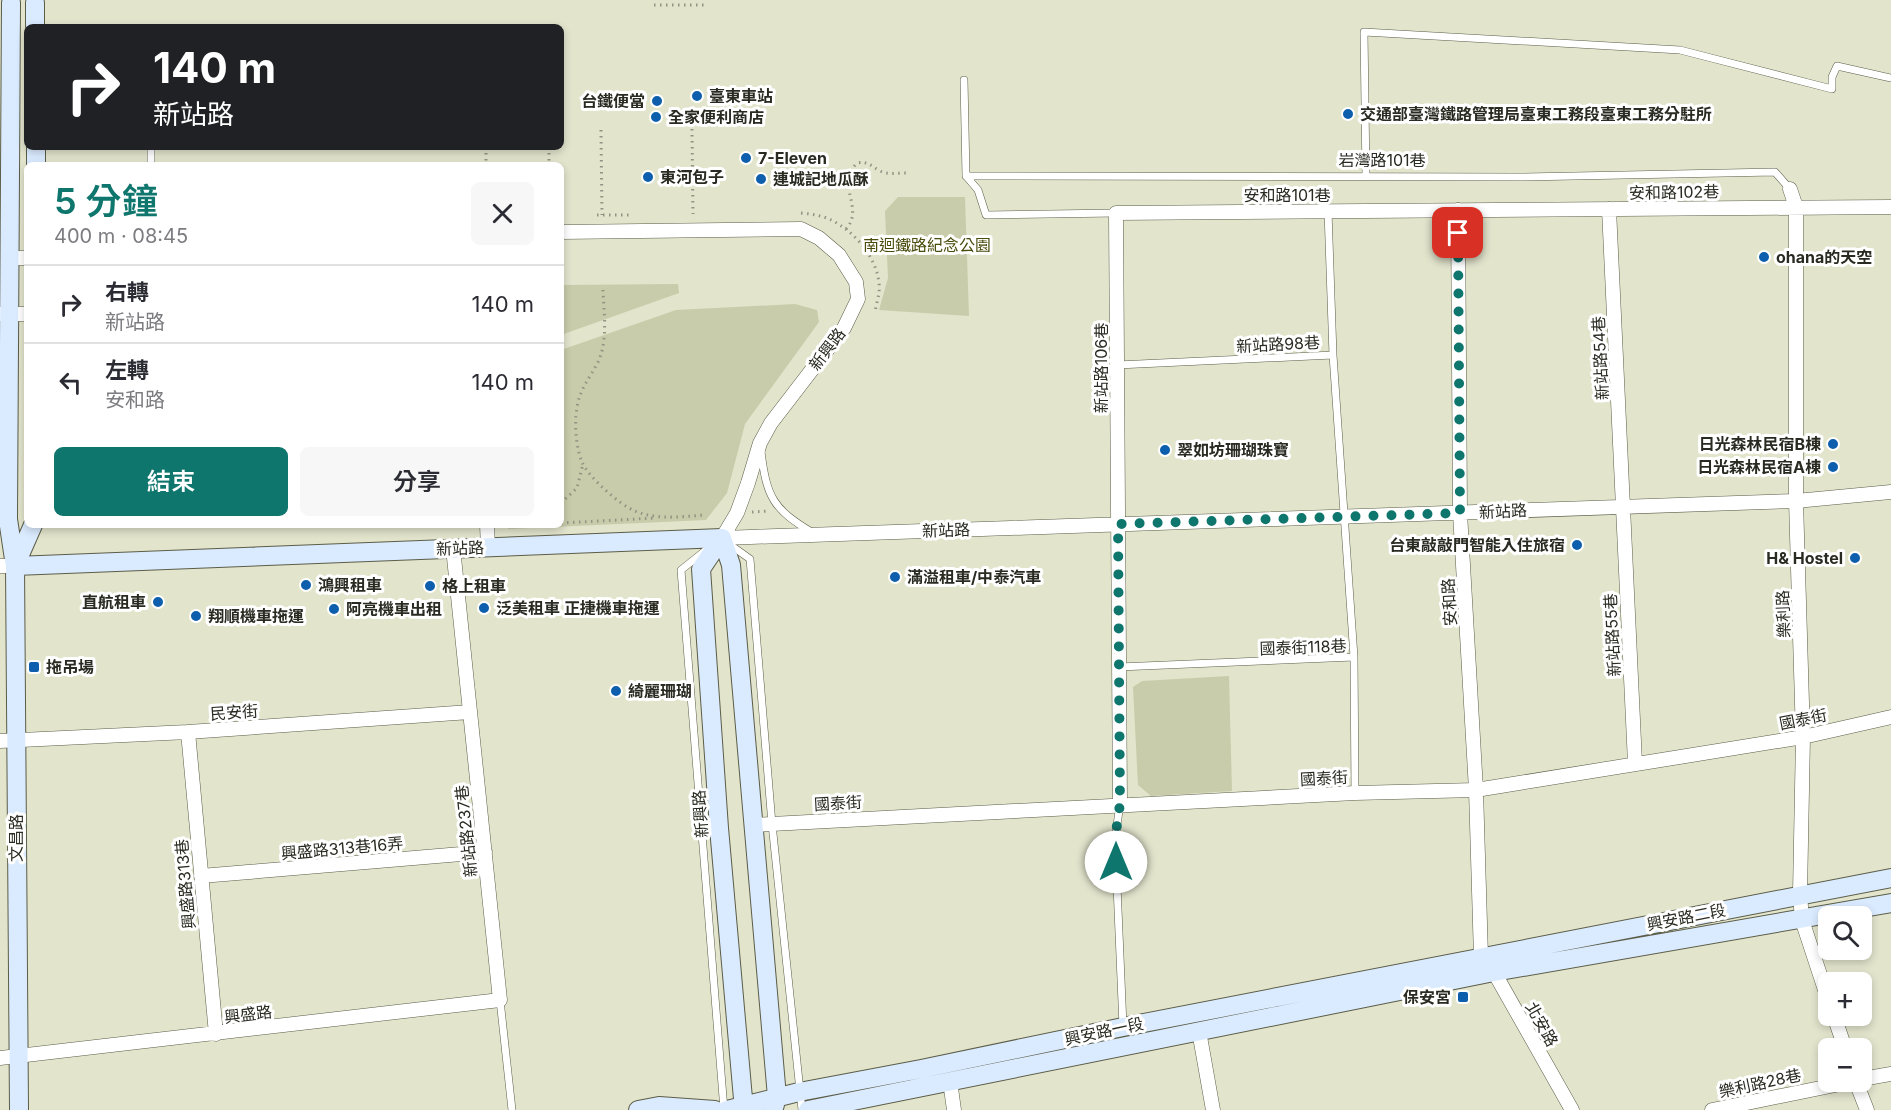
<!DOCTYPE html>
<html lang="zh-TW">
<head>
<meta charset="utf-8">
<style>
  :root { --surface:#fff; --page:#f7f7f7; --text:#2b2b33; --muted:#7c7c81; --line:#e1e1e2; --accent:#0f766e }
  body { margin:0; font-family:Inter,"Noto Sans TC",sans-serif; background:var(--page); color:var(--text); height:100vh; display:flex; flex-direction:column; font-size:22px; white-space:nowrap }
  * { box-sizing:border-box; margin:0 }
  p { font-size:20px; color:var(--muted) }
  .icon { flex:none; width:33px; height:33px; fill:none; stroke:currentColor; stroke-width:2; stroke-linecap:round; stroke-linejoin:round }
  .map { position:relative; flex:1; overflow:hidden }
  .drawer { position:absolute; left:24px; top:162px; width:540px; height:366px; display:flex; flex-direction:column; background:var(--surface); border-radius:9px; box-shadow:0 3px 9px #0003 }
  .drawer>* { flex:none }
  .hud { position:absolute; left:24px; top:24px; width:540px; height:126px; border-radius:9px; box-shadow:0 3px 9px #0003; background:#202124; color:#fff; overflow:hidden }
  .tools { position:absolute; left:1818px; top:906px; display:grid; gap:12px }
  .tools a { display:grid; place-items:center; width:54px; height:54px; border-radius:9px; background:var(--surface); box-shadow:0 3px 9px #0003; font-size:30px }
  .pin { position:absolute; display:grid; place-items:center; width:51px; height:51px; color:#fff; margin:-26px; border-radius:12px; box-shadow:0 3px 9px #0006 }
  .me { position:absolute; width:66px; margin:-33px; rotate:0deg; stroke-linejoin:round; filter:drop-shadow(0 0 4px #0008) }
  .turn { display:flex; align-items:center; gap:21px; height:126px; padding:0 30px; font-size:27px }
  .turn .icon { width:78px; height:78px; stroke-width:2.5 }
  .turn b { display:block; font-size:42px; line-height:51px }
  .round { display:grid; place-items:center; flex:none; width:63px; height:63px; border-radius:9px; background:var(--page) }
  .headline { display:flex; align-items:center; justify-content:space-between; height:102px; padding:0 30px }
  h1 { font-size:36px; font-weight:600; line-height:45px; color:var(--accent) }
  .button { display:flex; gap:12px; margin-top:auto; padding:12px 30px }
  .button a { flex:1; height:69px; border-radius:9px; background:var(--accent); color:#fff; font-size:24px; font-weight:600; line-height:69px; text-align:center }
  .button a+a { background:var(--page); color:var(--text) }
  ul { padding:0; list-style:none }
  li { display:flex; align-items:center; gap:18px; height:78px; padding:0 30px; border-top:2px solid var(--line) }
  li div { flex:1 }
  li b { display:block; font-size:22px }
  li em { font-style:normal }
  .map>svg:first-child { display:block }
</style>
</head>
<body>
<div class="map">
<svg width="1891" height="1110" viewBox="0 0 1891 1110">
  <rect width="100%" height="100%" fill="#e2e4cc"/>
  <path fill="#c9ccaa" d="M 898,197 L 965,197 L 969,316 L 879,310 L 888,278 L 885,211 Z
    M 678,284 L 679,293 L 561,335 L 561,285 Z
    M 795,304 L 817,310 L 819,322 L 745,424 L 727,493 L 706,520 L 509,529 L 504,525 L 561,525 L 561,350 L 676,310 Z
    M 1229,676 L 1232,791 L 1151,796 L 1138,785 L 1133,687 L 1142,681 Z"/>
  <g fill="none" stroke-linecap="round" stroke-linejoin="round">
    <defs>
      <path id="lane" d="M 964,80 L 966,176 L 978,190 L 986,215 L 1116,213
        M 151,147 L 151,165
        M 966,176 L 1521,177 L 1775,172 L 1790,189
        M 1366,176 L 1364,32 L 1680,50 L 1832,89 L 1832,77 L 1837,66 L 1891,78
        M 1333,355 L 1354,657
        M 1117,365 L 1333,355 L 1328,211
        M 761,452 C 767,498 773,509 813,533
        M 729,544 L 750,559 L 772,824 L 802,1110
        M 706,550 L 681,570 L 724,1110
        M 1119,667 L 1354,657 L 1355,793
        M 1120,804 L 1115,839 L 1123,1026
        M 500,1000 L 512,1110"/>
      <path id="street" d="M 1790,189 L 1796,207 L 1796,501 L 1803,737 L 1800,894 L 1802,920 L 1828,999
        M 1609,209 L 1635,763
        M 1458,210 L 1460,513 L 1476,790 L 1481,957 L 1494,972 L 1572,1110
        M 561,232 L 801,229 L 819,238 L 839,255 L 856,282 L 858,299 L 844,328 L 771,423 L 760,443 L 748,483 L 737,513 L 722,538
        M 10,258 L 27,258
        M 0,314 L 27,314
        M 487,525 L 488,547
        M 722,538 L 1796,501 L 1891,492
        M 0,566 L 15,566
        M 188,732 L 216,1034
        M 0,741 L 188,732 L 470,712
        M 1120,804 L 1116,213 L 1891,207
        M 752,825 L 1355,793 L 1476,790 L 1803,737 L 1891,717
        M 701,828 L 719,828
        M 201,876 L 485,852
        M 1834,1016 L 1845,1048
        M 1199,1031 L 1213,1110
        M 0,1058 L 500,1000 L 453,548
        M 1862,1079 L 1891,1074
        M 950,1081 L 954,1110
        M 1856,1082 L 1867,1110
        M 1712,1110 L 1850,1082"/>
      <path id="secondary" d="M 11,3 L 8,519 L 15,566 L 19,1110
        M 35,3 L 35,27
        M 36,147 L 36,165
        M 722,538 L 701,569 L 719,828 L 744,1110
        M 722,538 L 731,565 L 777,1097 L 774,1108
        M 15,566 L 722,538
        M 15,566 L 33,525
        M 638,1110 L 659,1106 L 715,1110
        M 727,1110 L 799,1092 L 921,1069 L 1123,1027 L 1891,878
        M 808,1110 L 1494,972 L 1891,903"/>
    </defs>
    <use href="#lane" stroke="#5b5d48" stroke-width="8"/>
    <use href="#street" stroke="#5b5d48" stroke-width="15"/>
    <use href="#secondary" stroke="#5b5d48" stroke-width="20"/>
    <path stroke="#929382" stroke-width="3" stroke-dasharray="1.5 4.5" stroke-linecap="butt" d="M 654,5 L 708,5
      M 692,129 L 693,214
      M 601,130 L 602,215
      M 486,147 L 486,165
      M 549,147 L 549,165
      M 801,213 C 811,214 820,215 829,219 C 856,231 882,263 879,293 C 878,299 876,306 875,312
      M 597,215 L 630,215
      M 846,229 C 865,208 835,186 857,163 C 868,161 871,166 880,171 C 888,175 897,173 906,173
      M 603,290 C 604,313 608,341 598,362 C 590,378 579,390 577,408 C 574,423 576,448 582,462 C 588,477 620,505 635,511 C 657,520 680,517 703,515
      M 561,503 L 577,488 L 583,464
      M 752,512 L 769,511
      M 561,523 L 655,518
      M 510,525 L 524,525"/>
    <use href="#lane" stroke="#fff" stroke-width="7"/>
    <use href="#street" stroke="#fff" stroke-width="14"/>
    <use href="#secondary" stroke="#dbebff" stroke-width="18"/>
  </g>
  <g fill="none" stroke-linecap="round" stroke-linejoin="round">
    <path stroke="#0f766e" stroke-width="10" stroke-dasharray="0 18" d="M 1116,862 L 1115,839 L 1120,804 L 1118,524 L 1460,513 L 1458,233"/>
  </g>
  <g fill="#0d5eac" stroke="#fff" stroke-width="2">
    <circle cx="697" cy="96" r="6"/>
    <circle cx="657" cy="101" r="6"/>
    <circle cx="1348" cy="114" r="6"/>
    <circle cx="656" cy="117" r="6"/>
    <circle cx="746" cy="158" r="6"/>
    <circle cx="648" cy="177" r="6"/>
    <circle cx="761" cy="179" r="6"/>
    <circle cx="1764" cy="257" r="6"/>
    <circle cx="1833" cy="444" r="6"/>
    <circle cx="1165" cy="450" r="6"/>
    <circle cx="1833" cy="467" r="6"/>
    <circle cx="1577" cy="545" r="6"/>
    <circle cx="1855" cy="558" r="6"/>
    <circle cx="895" cy="577" r="6"/>
    <circle cx="306" cy="585" r="6"/>
    <circle cx="430" cy="586" r="6"/>
    <circle cx="158" cy="602" r="6"/>
    <circle cx="484" cy="608" r="6"/>
    <circle cx="334" cy="609" r="6"/>
    <circle cx="196" cy="616" r="6"/>
    <rect x="28" y="661" width="12" height="12" rx="3"/>
    <circle cx="616" cy="691" r="6"/>
    <rect x="1457" y="991" width="12" height="12" rx="3"/>
  </g>
  <g text-anchor="middle" stroke-width="6" stroke-linejoin="round" paint-order="stroke">
    <g font-size="16" font-weight="bold" fill="#292a21" stroke="#fff" text-anchor="start">
      <text x="709" y="102">臺東車站</text>
      <text x="645" y="107" text-anchor="end">台鐵便當</text>
      <text x="1360" y="120">交通部臺灣鐵路管理局臺東工務段臺東工務分駐所</text>
      <text x="668" y="123">全家便利商店</text>
      <text x="758" y="164">7-Eleven</text>
      <text x="660" y="183">東河包子</text>
      <text x="773" y="185">連城記地瓜酥</text>
      <text x="1776" y="263">ohana的天空</text>
      <text x="1821" y="450" text-anchor="end">日光森林民宿B棟</text>
      <text x="1177" y="456">翠如坊珊瑚珠寶</text>
      <text x="1821" y="473" text-anchor="end">日光森林民宿A棟</text>
      <text x="1565" y="551" text-anchor="end">台東敲敲門智能入住旅宿</text>
      <text x="1843" y="564" text-anchor="end">H&amp; Hostel</text>
      <text x="907" y="583">滿溢租車/中泰汽車</text>
      <text x="318" y="591">鴻興租車</text>
      <text x="442" y="592">格上租車</text>
      <text x="146" y="608" text-anchor="end">直航租車</text>
      <text x="496" y="614">泛美租車 正捷機車拖運</text>
      <text x="346" y="615">阿亮機車出租</text>
      <text x="208" y="622">翔順機車拖運</text>
      <text x="46" y="673">拖吊場</text>
      <text x="628" y="697">綺麗珊瑚</text>
      <text x="1451" y="1003" text-anchor="end">保安宮</text>
    </g>
    <g font-size="16" fill="#292a21" stroke="#fff">
      <text x="1382" y="166">岩灣路101巷</text>
      <text transform="translate(1674 192) rotate(-1)" y="6">安和路102巷</text>
      <text x="1287" y="201">安和路101巷</text>
      <text transform="translate(1278 344) rotate(-3)" y="6">新站路98巷</text>
      <text transform="translate(827 349) rotate(-53)" y="6">新興路</text>
      <text transform="translate(1600 358) rotate(-93)" y="6">新站路54巷</text>
      <text transform="translate(1101 368) rotate(-90)" y="6">新站路106巷</text>
      <text transform="translate(1503 511) rotate(-3)" y="6">新站路</text>
      <text transform="translate(946 530) rotate(-2)" y="6">新站路</text>
      <text transform="translate(460 548) rotate(-2)" y="6">新站路</text>
      <text transform="translate(1449 602) rotate(-93)" y="6">安和路</text>
      <text transform="translate(1783 614) rotate(-92)" y="6">樂利路</text>
      <text transform="translate(1612 635) rotate(-93)" y="6">新站路55巷</text>
      <text transform="translate(1303 647) rotate(-2)" y="6">國泰街118巷</text>
      <text transform="translate(234 712) rotate(-4)" y="6">民安街</text>
      <text transform="translate(1803 719) rotate(-11)" y="6">國泰街</text>
      <text transform="translate(1324 778) rotate(-3)" y="6">國泰街</text>
      <text transform="translate(838 803) rotate(-3)" y="6">國泰街</text>
      <text transform="translate(700 814) rotate(-94)" y="6">新興路</text>
      <text transform="translate(466 831) rotate(-96)" y="6">新站路237巷</text>
      <text transform="translate(16 838) rotate(-90)" y="6">文昌路</text>
      <text transform="translate(342 848) rotate(-5)" y="6">興盛路313巷16弄</text>
      <text transform="translate(185 884) rotate(-95)" y="6">興盛路313巷</text>
      <text transform="translate(1686 917) rotate(-11)" y="6">興安路二段</text>
      <text transform="translate(248 1014) rotate(-7)" y="6">興盛路</text>
      <text transform="translate(1542 1024) rotate(61)" y="6">北安路</text>
      <text transform="translate(1104 1031) rotate(-12)" y="6">興安路一段</text>
      <text transform="translate(1760 1083) rotate(-12)" y="6">樂利路28巷</text>
    </g>
    <g font-size="16" fill="#494b0b" stroke="#fff">
      <text x="927" y="251">南迴鐵路紀念公園</text>
    </g>
  </g>
</svg>
<div class="tools">
<a><svg class="icon" aria-label="search" viewBox="0 0 24 24"><circle cx="10" cy="10" r="6"/><path d="M15 15l6 6"/></svg></a>
<a>+</a>
<a>−</a>
</div>
<div class="pin" style="left:1458px;top:233px;background:#d93025"><svg class="icon" aria-label="arrive" viewBox="0 0 24 24"><path d="M6 21V4h12l-3 4 3 4H6"/></svg></div>
<svg class="me" style="left:1116px;top:862px" viewBox="-20 -20 40 40"><circle r="19" fill="#fff"/><path d="M0-13L10 11 0 6-10 11z" fill="#0f766e"/></svg>
<div class="hud">
<div class="turn"><svg class="icon" aria-label="right" viewBox="0 0 24 24"><path d="M7 20v-9h11M14 6l5 5-5 5"/></svg><div><b>140 m</b>新站路</div></div>
</div>
<section class="drawer">
<div class="headline"><div><h1>5 分鐘</h1><p>400 m · 08:45</p></div><a class="round"><svg class="icon" aria-label="close" viewBox="0 0 24 24"><path d="M6 6l12 12M18 6L6 18"/></svg></a></div>
<ul>
<li><svg class="icon" aria-label="right" viewBox="0 0 24 24"><path d="M7 20v-9h11M14 6l5 5-5 5"/></svg><div><b>右轉</b><p>新站路</p></div><em>140 m</em></li>
<li><svg class="icon" aria-label="left" viewBox="0 0 24 24"><path d="M17 20v-9H6M10 6l-5 5 5 5"/></svg><div><b>左轉</b><p>安和路</p></div><em>140 m</em></li>
</ul>
<div class="button"><a>結束</a><a>分享</a></div>
</section>
</div>
</body>
</html>
